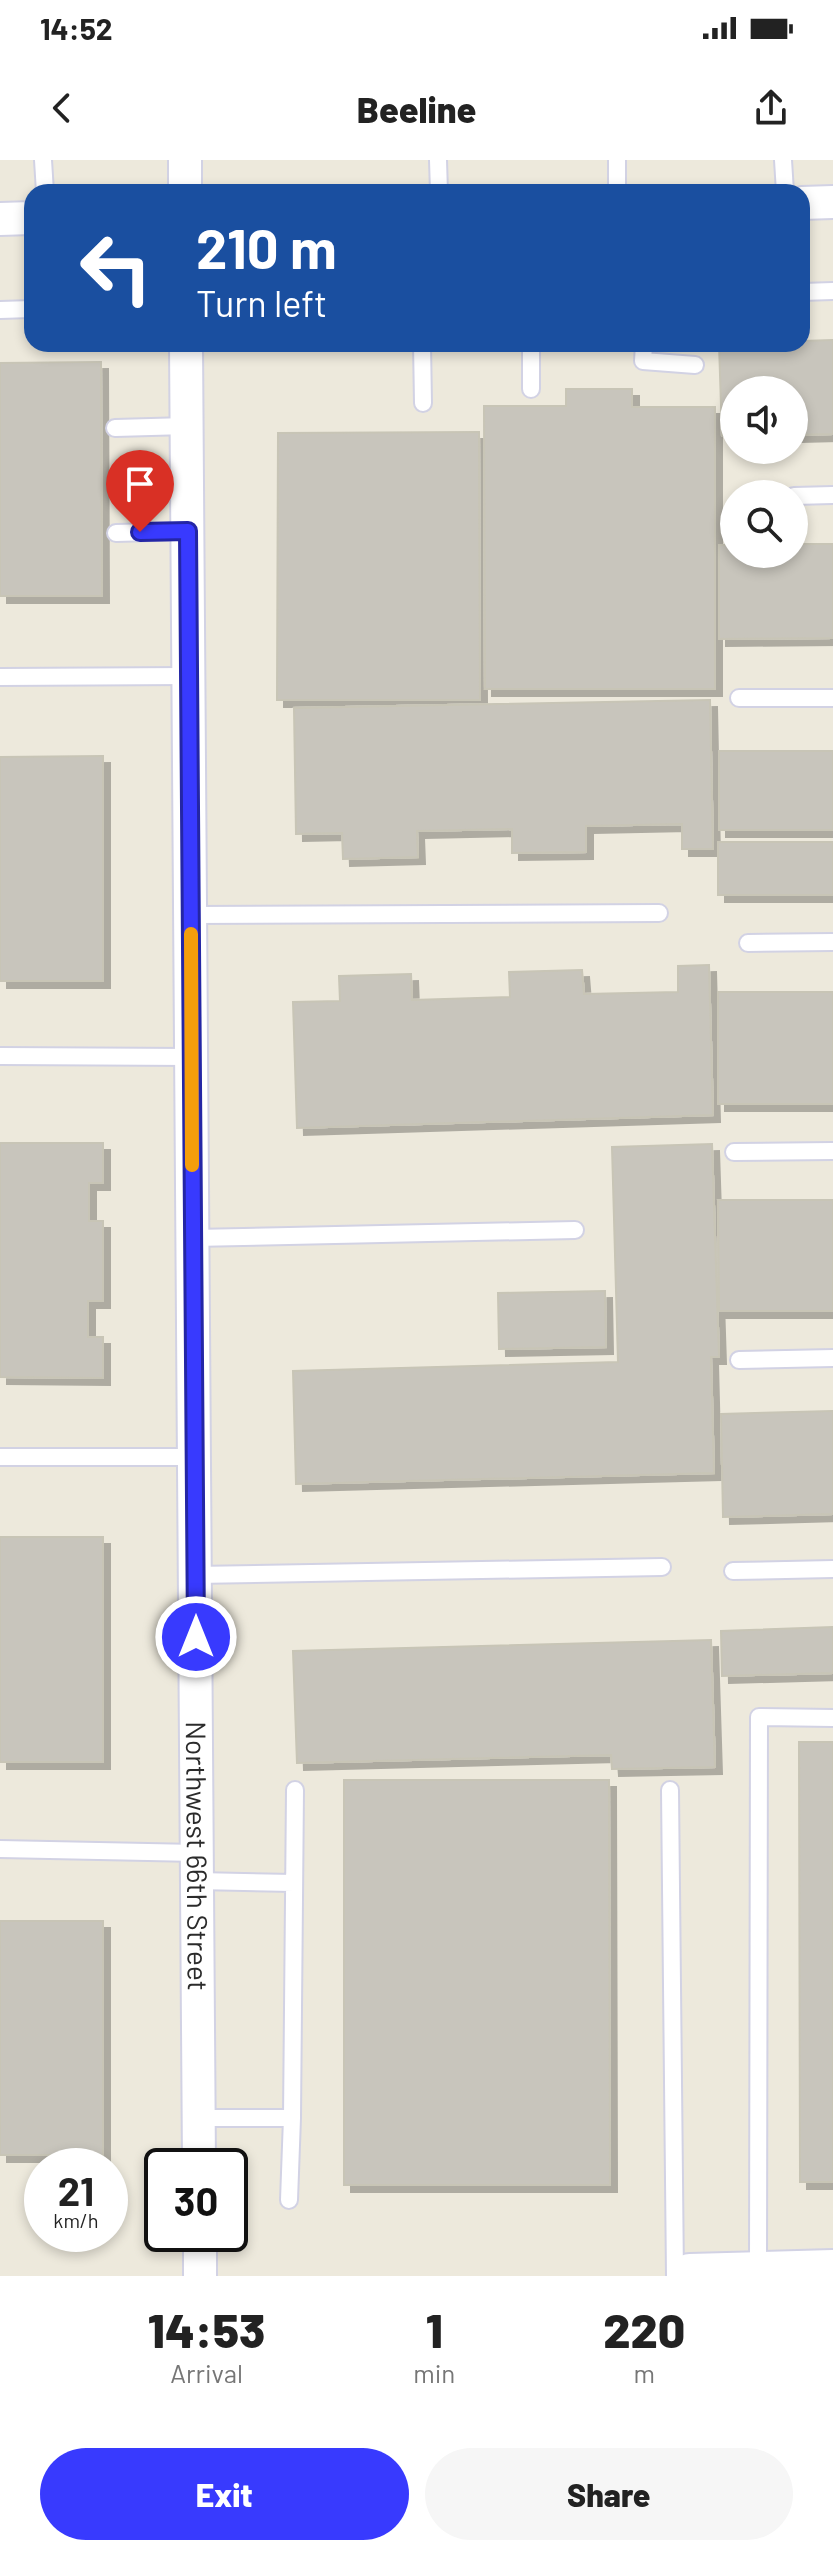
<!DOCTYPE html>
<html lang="en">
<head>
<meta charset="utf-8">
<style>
  :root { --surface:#fff; --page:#f6f6f6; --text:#222; --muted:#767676; --accent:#383afe }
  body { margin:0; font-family:Barlow,sans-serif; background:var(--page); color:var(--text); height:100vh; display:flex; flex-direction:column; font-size:30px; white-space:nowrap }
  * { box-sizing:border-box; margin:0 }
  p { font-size:26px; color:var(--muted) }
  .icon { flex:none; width:44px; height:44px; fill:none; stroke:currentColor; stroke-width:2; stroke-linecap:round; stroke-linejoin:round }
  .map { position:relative; height:2116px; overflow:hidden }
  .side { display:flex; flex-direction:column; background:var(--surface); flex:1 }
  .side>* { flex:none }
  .guide { position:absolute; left:24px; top:24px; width:786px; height:168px; border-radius:24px; box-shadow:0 4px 12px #0003; background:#1a4fa0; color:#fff; overflow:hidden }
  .buttons { position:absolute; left:720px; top:216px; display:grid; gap:16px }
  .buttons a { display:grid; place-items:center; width:88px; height:88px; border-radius:50%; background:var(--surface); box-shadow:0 4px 12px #0003; font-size:40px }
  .speed { position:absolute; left:24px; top:1988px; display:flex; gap:16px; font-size:40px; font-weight:700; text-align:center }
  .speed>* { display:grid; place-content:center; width:104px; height:104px; border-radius:50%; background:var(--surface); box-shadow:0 4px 12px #0003; line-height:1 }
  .speed small { font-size:20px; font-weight:400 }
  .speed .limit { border:4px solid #111; border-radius:12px; background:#fff; color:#111 }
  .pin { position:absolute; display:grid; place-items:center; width:68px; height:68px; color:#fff; margin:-82px -34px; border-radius:50% 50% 50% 0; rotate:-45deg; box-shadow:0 0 8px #0007 }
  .pin .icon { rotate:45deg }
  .me { position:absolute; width:88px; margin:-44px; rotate:0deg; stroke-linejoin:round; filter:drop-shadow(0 0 6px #0008) }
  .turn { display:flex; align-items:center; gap:28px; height:168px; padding:0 40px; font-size:36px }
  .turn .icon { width:104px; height:104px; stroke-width:2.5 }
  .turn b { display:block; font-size:56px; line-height:68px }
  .eta { display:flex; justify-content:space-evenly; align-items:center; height:136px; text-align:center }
  .eta b { font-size:48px; font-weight:800; line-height:56px }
  .primary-button { display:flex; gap:16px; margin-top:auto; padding:16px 40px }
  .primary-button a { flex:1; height:92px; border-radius:48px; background:var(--accent); color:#fff; font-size:32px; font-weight:800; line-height:92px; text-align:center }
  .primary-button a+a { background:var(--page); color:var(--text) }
  .status { display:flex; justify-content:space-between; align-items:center; height:56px; padding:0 40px; background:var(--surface); direction:ltr }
  .status svg { height:22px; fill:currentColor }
  header { display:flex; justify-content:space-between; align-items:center; height:104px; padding:0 40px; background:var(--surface); font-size:36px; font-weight:800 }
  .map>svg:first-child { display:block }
</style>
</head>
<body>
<div class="status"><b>14:52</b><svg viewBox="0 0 49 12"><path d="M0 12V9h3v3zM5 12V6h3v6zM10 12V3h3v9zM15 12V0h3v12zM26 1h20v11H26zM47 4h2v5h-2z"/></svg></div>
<header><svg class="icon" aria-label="back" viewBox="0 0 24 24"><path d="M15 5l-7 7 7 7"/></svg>Beeline<svg class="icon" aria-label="share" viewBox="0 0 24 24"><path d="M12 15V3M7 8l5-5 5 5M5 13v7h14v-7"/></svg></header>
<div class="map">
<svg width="833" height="2116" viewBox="0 0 833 2116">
  <defs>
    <filter id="shadow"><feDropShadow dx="7" dy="7" stdDeviation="0" flood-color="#0004"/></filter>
  </defs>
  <rect width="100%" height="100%" fill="#ede9dc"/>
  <path fill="#c8c5bc" stroke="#c8c5b6" stroke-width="2" filter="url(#shadow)" d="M 833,180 L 833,274 L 794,275 L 794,230 L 734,230 L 734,276 L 722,276 L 719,184 L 802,184 L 802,181 Z
    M 101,202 L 102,436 L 0,436 L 0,203 Z
    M 566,229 L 632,229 L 632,247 L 715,247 L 715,529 L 485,529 L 484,246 L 566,246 Z
    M 479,272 L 480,540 L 277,540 L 278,273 Z
    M 794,384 L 833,384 L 833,478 L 719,479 L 719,385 L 734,385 L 734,394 L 794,394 Z
    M 710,540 L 713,689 L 682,689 L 682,664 L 586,666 L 586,692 L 512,693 L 512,669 L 417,671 L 418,697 L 343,699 L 342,673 L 296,674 L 294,548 Z
    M 719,591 L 833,591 L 833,670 L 719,670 Z
    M 103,596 L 103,821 L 0,821 L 0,597 Z
    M 718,682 L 833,682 L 833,735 L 718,735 Z
    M 709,805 L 713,955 L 297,968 L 293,842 L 340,841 L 339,816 L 411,814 L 412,840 L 510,837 L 509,812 L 582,810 L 584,834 L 678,832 L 678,806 Z
    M 718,832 L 833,832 L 833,944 L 718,944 Z
    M 0,983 L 103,983 L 103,1023 L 89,1023 L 89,1061 L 103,1061 L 103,1141 L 88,1141 L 88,1177 L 103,1177 L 103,1218 L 0,1217 Z
    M 712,984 L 719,1197 L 711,1197 L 714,1313 L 296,1324 L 293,1211 L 618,1202 L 612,987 Z
    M 718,1040 L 833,1040 L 833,1151 L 719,1151 Z
    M 605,1131 L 606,1187 L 499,1189 L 498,1133 Z
    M 833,1251 L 833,1354 L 723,1357 L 721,1254 Z
    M 0,1377 L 103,1377 L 103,1602 L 0,1602 Z
    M 833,1467 L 833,1513 L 722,1516 L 721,1471 Z
    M 711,1480 L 715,1607 L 612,1609 L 611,1595 L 297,1603 L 293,1491 Z
    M 799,1582 L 833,1582 L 833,2022 L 800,2022 Z
    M 344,1620 L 609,1620 L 610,2025 L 344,2025 Z
    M 0,1761 L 103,1761 L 103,1995 L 0,1995 Z"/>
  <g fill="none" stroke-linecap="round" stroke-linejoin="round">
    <defs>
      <path id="lane" d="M 43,0 L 45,32
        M 438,0 L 439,32
        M 783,0 L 785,32
        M 617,32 L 617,0
        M 802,132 L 833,131
        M 0,150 L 32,149
        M 422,184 L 423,243
        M 644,184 L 643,201 L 695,205
        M 531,229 L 531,184
        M 115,268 L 187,266
        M 794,336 L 833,335
        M 116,373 L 188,371
        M 0,517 L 189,516
        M 739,538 L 833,538
        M 190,755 L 659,753
        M 748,783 L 833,782
        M 0,896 L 192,897
        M 734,992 L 833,991
        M 193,1078 L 575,1070
        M 739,1200 L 833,1198
        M 0,1297 L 194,1297
        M 733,1411 L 833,1409
        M 195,1415 L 662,1407
        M 670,1630 L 675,2116
        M 0,1689 L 197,1693
        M 197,1721 L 294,1723
        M 199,1958 L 292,1958 L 295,1630
        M 289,2040 L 292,1958
        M 758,2112 L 759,1557 L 833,1558"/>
      <g id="street">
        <path d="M 185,32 L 185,0"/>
        <path d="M 802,43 L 833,42"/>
        <path d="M 0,59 L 32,58"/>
        <path id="s1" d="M 186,184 L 199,2006"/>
        <path d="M 200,2074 L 200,2116"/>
      </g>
      <path id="secondary" d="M 690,2116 L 833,2112"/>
    </defs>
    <use href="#lane" stroke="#d2d2e4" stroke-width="20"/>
    <use href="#street" stroke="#d2d2e4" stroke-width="36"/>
    <use href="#secondary" stroke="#d2d2e4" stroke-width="48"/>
    <use href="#lane" stroke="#fff" stroke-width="16"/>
    <use href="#street" stroke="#fff" stroke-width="32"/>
    <use href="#secondary" stroke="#fff" stroke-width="44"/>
  </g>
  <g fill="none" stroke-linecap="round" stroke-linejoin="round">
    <defs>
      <path id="route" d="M 140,372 L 188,371 L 196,1477"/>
    </defs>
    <use href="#route" stroke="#2426a5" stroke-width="20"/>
    <use href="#route" stroke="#383afe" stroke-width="14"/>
    <path stroke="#f59e0b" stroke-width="14" d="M 191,774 L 192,1005"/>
  </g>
  <g text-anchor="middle" stroke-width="7" stroke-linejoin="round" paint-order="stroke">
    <g font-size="28" fill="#2b2b2b" stroke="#fff">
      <text dy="10" stroke="none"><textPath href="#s1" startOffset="1512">Northwest 66th Street</textPath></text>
    </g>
  </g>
</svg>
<div class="buttons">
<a><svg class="icon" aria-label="sound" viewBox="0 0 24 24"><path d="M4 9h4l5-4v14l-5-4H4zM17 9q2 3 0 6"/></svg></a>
<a><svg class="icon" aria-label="search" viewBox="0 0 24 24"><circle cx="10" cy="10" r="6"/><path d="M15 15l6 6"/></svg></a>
</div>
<div class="speed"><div>21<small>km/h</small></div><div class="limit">30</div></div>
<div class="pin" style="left:140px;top:372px;background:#d93025"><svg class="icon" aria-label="arrive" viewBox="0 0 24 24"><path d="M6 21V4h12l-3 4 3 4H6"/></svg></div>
<svg class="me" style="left:196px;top:1477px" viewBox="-20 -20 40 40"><circle r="17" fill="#383afe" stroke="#fff" stroke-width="3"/><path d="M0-11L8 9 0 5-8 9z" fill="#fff"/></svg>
<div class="guide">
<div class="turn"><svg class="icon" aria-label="left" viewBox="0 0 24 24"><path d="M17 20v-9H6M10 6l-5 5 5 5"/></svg><div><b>210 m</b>Turn left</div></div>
</div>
</div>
<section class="side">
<div class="eta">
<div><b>14:53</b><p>Arrival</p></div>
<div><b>1</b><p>min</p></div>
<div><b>220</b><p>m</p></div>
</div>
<div class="primary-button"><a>Exit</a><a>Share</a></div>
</section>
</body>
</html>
